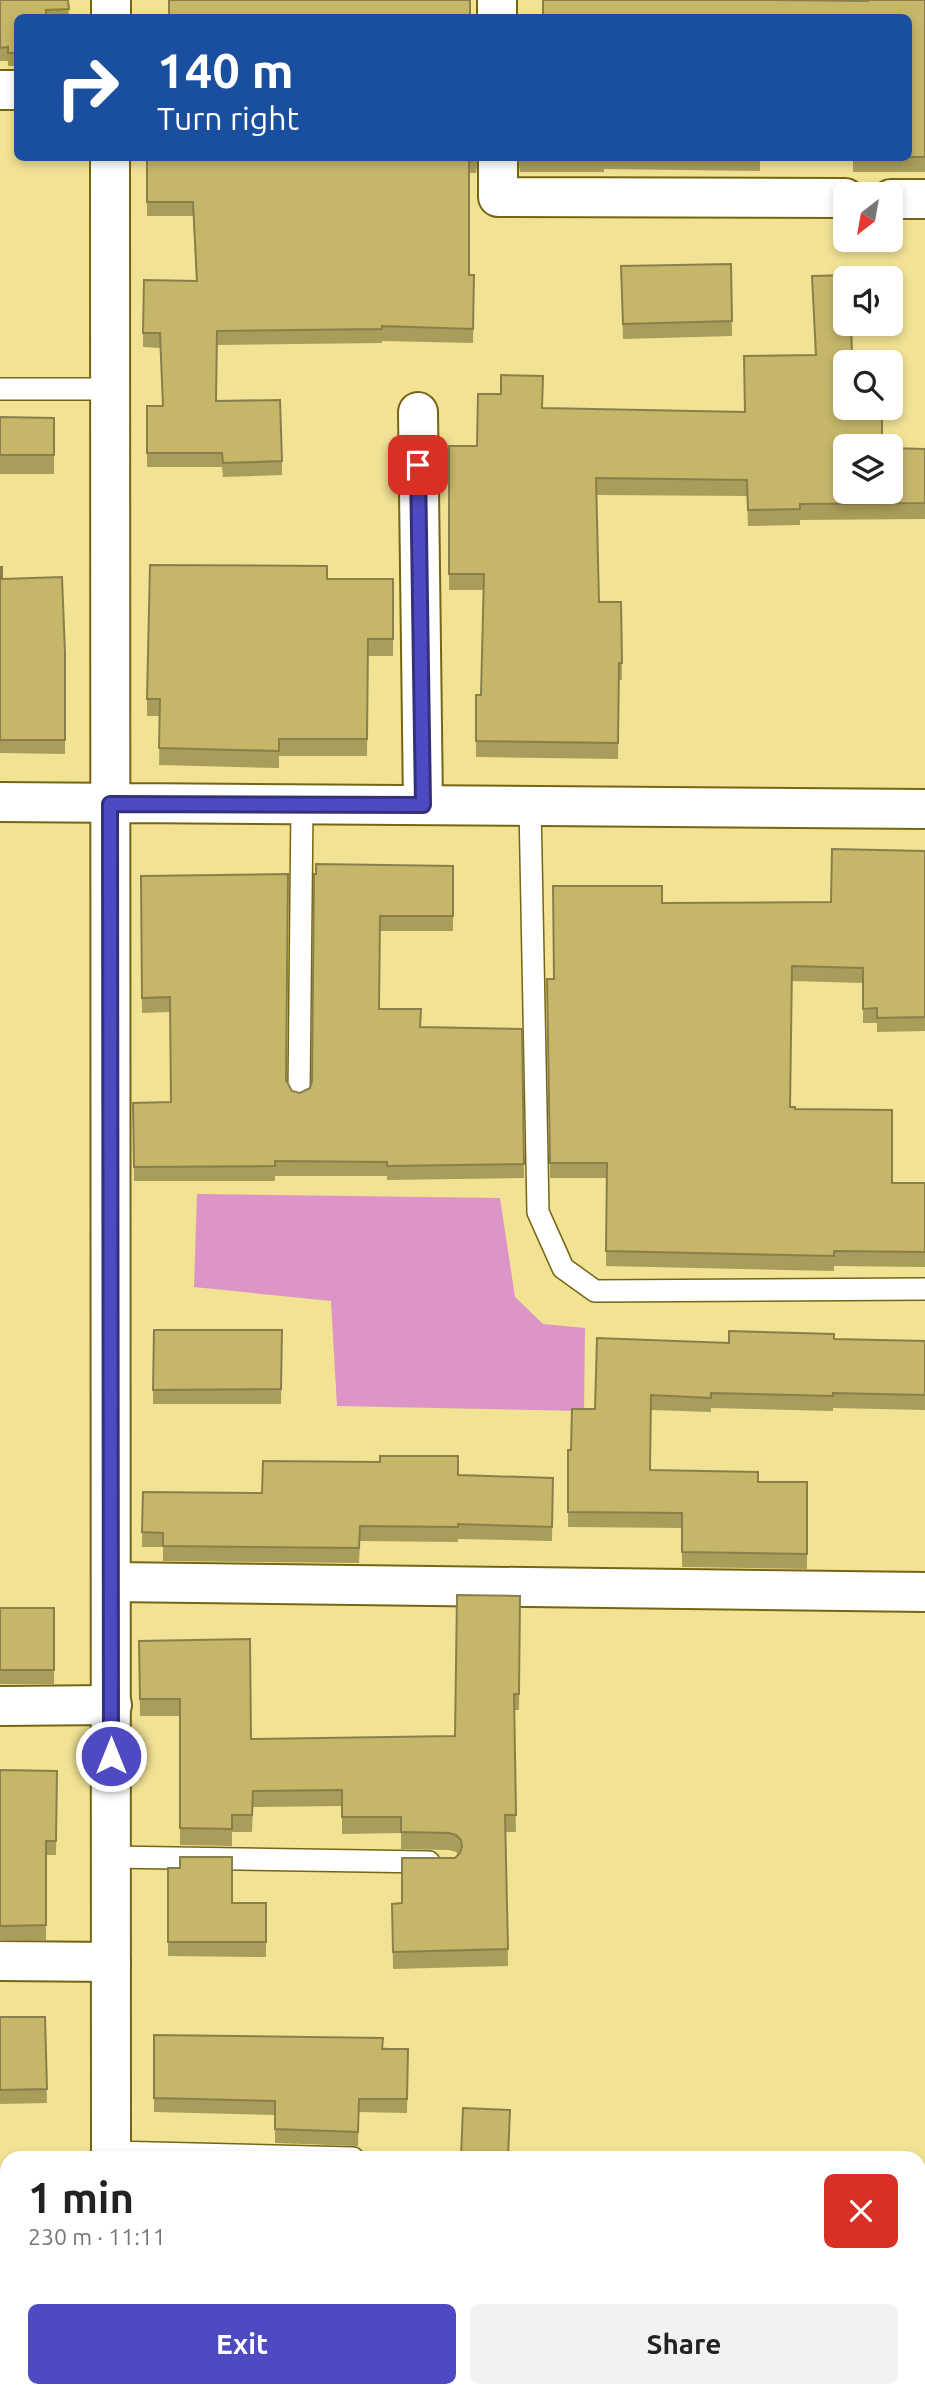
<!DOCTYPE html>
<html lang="en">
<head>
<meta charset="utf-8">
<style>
  :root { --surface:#fff; --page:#f2f2f2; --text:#222; --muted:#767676; --accent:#4e4bc2 }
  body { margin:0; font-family:Ubuntu,sans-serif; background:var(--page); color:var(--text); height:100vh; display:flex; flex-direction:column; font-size:26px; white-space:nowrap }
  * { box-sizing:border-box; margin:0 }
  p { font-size:23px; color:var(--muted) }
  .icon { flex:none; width:38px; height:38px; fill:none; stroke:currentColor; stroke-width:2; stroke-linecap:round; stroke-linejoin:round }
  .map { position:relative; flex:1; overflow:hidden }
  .details { position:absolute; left:0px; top:2151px; width:926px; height:247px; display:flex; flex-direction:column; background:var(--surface); border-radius:21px 21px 0 0; box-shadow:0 4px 10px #0003 }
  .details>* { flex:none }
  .top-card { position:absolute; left:14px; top:14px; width:898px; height:147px; border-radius:10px; box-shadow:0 4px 10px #0003; background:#1a4fa0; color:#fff; overflow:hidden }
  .needle { width:46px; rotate:211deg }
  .buttons { position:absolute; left:833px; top:182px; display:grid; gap:14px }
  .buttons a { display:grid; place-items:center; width:70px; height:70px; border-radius:10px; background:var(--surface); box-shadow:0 4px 10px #0003; font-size:35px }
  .pin { position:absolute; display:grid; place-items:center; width:60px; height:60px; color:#fff; margin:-30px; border-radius:14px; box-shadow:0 4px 10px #0006 }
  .me { position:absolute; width:77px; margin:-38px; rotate:0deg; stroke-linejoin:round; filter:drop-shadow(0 0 5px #0008) }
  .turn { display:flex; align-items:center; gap:24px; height:147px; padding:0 28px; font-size:32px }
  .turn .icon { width:91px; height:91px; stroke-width:2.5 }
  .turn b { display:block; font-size:49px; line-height:60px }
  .round { display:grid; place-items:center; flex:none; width:74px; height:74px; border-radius:10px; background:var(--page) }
  .overview { display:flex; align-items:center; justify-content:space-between; height:119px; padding:0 28px }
  h1 { font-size:42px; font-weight:600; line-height:52px }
  .button { display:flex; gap:14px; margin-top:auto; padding:14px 28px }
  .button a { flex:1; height:80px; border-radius:10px; background:var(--accent); color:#fff; font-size:28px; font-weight:600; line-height:80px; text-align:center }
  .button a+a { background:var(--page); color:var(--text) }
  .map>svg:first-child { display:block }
</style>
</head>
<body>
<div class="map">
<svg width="925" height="2397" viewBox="0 0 925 2397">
  <rect width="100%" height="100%" fill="#f1e294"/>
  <path fill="#dd94c7" d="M 197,1194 L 500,1198 L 515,1297 L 543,1324 L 585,1328 L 584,1411 L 337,1406 L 331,1301 L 194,1287 Z"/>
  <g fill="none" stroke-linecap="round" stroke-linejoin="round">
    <defs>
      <path id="lane" d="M 0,389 L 110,389
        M 530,806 L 538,1212 L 563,1268 L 595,1291 L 925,1289
        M 299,1095 L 302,805
        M 111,1857 L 429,1862
        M 111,2152 L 353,2158"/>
      <path id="street" d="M 497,0 L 497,18
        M 0,90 L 18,90
        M 498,158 L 498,197 L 845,198
        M 891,199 L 925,199
        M 418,412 L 423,805
        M 112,1582 L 925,1592
        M 0,1706 L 112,1705
        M 0,1961 L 111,1962"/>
      <path id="secondary" d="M 111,18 L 111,0
        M 110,158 L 111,2158
        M 0,802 L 925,809
        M 110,2397 L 110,2390"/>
    </defs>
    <use href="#lane" stroke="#756613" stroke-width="24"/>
    <use href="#street" stroke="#756613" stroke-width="42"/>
    <use href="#secondary" stroke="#756613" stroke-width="42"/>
    <use href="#lane" stroke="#fff" stroke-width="21"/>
    <use href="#street" stroke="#fff" stroke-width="38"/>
    <use href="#secondary" stroke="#fff" stroke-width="38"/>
  </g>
  <path fill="#a99d5b" d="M 0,0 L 68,0 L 69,18 L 18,18 L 18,66 L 8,66 L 8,61 L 0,61 Z
    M 925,0 L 925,172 L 853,172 L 853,158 L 868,1 Z
    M 147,158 L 478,158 L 476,173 L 469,173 L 469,275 L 474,275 L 473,343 L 382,341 L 382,343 L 217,345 L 216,401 L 282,461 L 282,475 L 223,477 L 222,467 L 147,467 L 147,406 L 163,406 L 160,348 L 143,347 L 144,280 L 196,281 L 193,216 L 147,216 Z
    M 518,158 L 760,158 L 760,171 L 604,169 L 604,172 L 520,172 Z
    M 731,264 L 732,336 L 623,339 L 621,266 Z
    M 812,276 L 845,446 L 925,449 L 925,519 L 800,520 L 800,525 L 748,526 L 747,496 L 596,495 L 599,602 L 621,602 L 622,680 L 619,680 L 618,759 L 476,757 L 476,695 L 481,695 L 483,590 L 449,590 L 449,446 L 477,446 L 543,408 L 744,412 L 815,355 Z
    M 0,417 L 54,418 L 54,474 L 0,474 Z
    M 0,567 L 2,579 L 65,653 L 65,754 L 0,753 Z
    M 327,579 L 393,579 L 393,656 L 368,656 L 367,756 L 279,756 L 279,768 L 159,765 L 160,716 L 147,716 L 147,699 Z
    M 925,851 L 925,1031 L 877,1032 L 877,1023 L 863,1023 L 863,983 L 792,981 L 790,1107 L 795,1109 L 892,1183 L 925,1183 L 925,1267 L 834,1266 L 834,1271 L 606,1266 L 607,1178 L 550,1178 L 547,979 L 553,979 L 662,903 L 831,902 Z
    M 453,866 L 453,931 L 380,931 L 379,1009 L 421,1027 L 522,1029 L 524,1178 L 387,1180 L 387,1176 L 275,1176 L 275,1181 L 134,1181 L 133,1103 L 171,1102 L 170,1012 L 142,1013 L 141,876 L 286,1081 L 292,1091 L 300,1093 L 310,1088 L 312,1081 L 314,874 Z
    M 154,1330 L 282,1330 L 281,1404 L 153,1404 Z
    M 834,1339 L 925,1341 L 925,1410 L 833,1408 L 833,1411 L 711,1408 L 711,1412 L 651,1410 L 651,1470 L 758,1482 L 807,1482 L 807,1569 L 682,1567 L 682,1528 L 568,1527 L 568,1450 L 571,1450 L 595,1409 L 729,1343 Z
    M 458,1475 L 553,1478 L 552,1541 L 458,1539 L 458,1542 L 360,1541 L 359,1563 L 163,1561 L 163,1547 L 142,1547 L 143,1492 L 262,1493 Z
    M 520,1596 L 519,1710 L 514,1710 L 516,1832 L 506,1832 L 508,1966 L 393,1969 L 392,1904 L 402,1903 L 458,1855 L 456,1852 L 449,1850 L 401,1849 L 401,1833 L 342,1834 L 342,1806 L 253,1807 L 252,1832 L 232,1832 L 232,1846 L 180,1845 L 180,1716 L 140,1716 L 139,1641 L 251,1739 L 455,1736 Z
    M 0,1608 L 54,1608 L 54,1684 L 0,1684 Z
    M 0,1770 L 57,1771 L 56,1855 L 46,1855 L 46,1940 L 0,1941 Z
    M 168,1868 L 232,1903 L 266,1903 L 266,1957 L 168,1956 Z
    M 0,2017 L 45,2017 L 47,2103 L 0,2104 Z
    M 154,2035 L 408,2049 L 407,2113 L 359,2112 L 358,2146 L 275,2143 L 275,2115 L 154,2112 Z
    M 0,2264 L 7,2264 L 7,2350 L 0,2350 Z"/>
  <path fill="#c5b66a" stroke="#8a7f4a" stroke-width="2" d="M 0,0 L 68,0 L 69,9 L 46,10 L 46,18 L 18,18 L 18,53 L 8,53 L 8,47 L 0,48 Z
    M 169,0 L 470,0 L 470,18 L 169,18 Z
    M 543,0 L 773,0 L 868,1 L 868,0 L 925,0 L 925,157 L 908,157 L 908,18 L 543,18 Z
    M 147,158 L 476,158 L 469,158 L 469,275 L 474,275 L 473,329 L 382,326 L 382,329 L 217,331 L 216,401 L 280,400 L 282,461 L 223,463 L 222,453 L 147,453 L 147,406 L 163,406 L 160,333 L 143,333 L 144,280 L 197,281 L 193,202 L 147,202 Z
    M 731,264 L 732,321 L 623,324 L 621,266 Z
    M 850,275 L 850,278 L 845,278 L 845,324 L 851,324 L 852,355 L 882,355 L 882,362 L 845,362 L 845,408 L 882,408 L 882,446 L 845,446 L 845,492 L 891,492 L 891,448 L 925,449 L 925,503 L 800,504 L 800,509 L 748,510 L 747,480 L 596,478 L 599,602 L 621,602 L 622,663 L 619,663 L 618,743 L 476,741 L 476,695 L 481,695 L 484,574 L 449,574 L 449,446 L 477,446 L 478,394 L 501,394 L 501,375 L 543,376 L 542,408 L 745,412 L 744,356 L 816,355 L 812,276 Z
    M 0,417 L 54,418 L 54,455 L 0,455 Z
    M 150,565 L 327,566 L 327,579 L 393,579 L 393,639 L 368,639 L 367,739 L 279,739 L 279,751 L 159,748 L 160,699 L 147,699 Z
    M 0,567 L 2,567 L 2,579 L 62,577 L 65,653 L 65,740 L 0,740 Z
    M 832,849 L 925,851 L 925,1017 L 877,1018 L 877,1008 L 863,1009 L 863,968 L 792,966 L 790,1107 L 795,1107 L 795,1109 L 892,1110 L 892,1183 L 925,1183 L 925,1252 L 834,1251 L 834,1256 L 606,1251 L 607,1163 L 550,1163 L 547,979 L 554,979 L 553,886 L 662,886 L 662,903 L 831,902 Z
    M 316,864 L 453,866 L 453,916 L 380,916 L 379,1009 L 421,1009 L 420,1027 L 522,1029 L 524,1164 L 387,1166 L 387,1162 L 275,1161 L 275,1166 L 134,1167 L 133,1103 L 171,1102 L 170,997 L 142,998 L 141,876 L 288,874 L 286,1080 L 292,1091 L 300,1093 L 310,1088 L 312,1081 L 314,874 L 316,874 Z
    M 154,1330 L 282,1330 L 281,1389 L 153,1390 Z
    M 729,1331 L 834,1334 L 834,1339 L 925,1341 L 925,1395 L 833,1393 L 833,1396 L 711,1393 L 711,1398 L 651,1395 L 650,1470 L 758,1472 L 758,1482 L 807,1482 L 807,1554 L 682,1552 L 682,1513 L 568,1512 L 568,1450 L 571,1450 L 572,1409 L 595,1409 L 597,1338 L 729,1343 Z
    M 380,1456 L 458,1456 L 458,1475 L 553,1478 L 552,1527 L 458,1524 L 458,1527 L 360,1526 L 359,1548 L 163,1546 L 163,1533 L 142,1532 L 143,1492 L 262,1493 L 263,1461 L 380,1462 Z
    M 457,1595 L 520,1596 L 519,1694 L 514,1694 L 516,1815 L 505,1815 L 508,1949 L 393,1952 L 392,1904 L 402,1903 L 402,1858 L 455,1858 L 460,1853 L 462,1847 L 461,1840 L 456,1835 L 449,1833 L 401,1832 L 401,1817 L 342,1817 L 342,1790 L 253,1791 L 252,1815 L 232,1815 L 232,1829 L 180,1828 L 180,1699 L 140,1699 L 139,1641 L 250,1639 L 251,1739 L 455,1736 Z
    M 0,1608 L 54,1608 L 54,1670 L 0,1670 Z
    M 0,1770 L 57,1771 L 56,1841 L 46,1841 L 46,1925 L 0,1926 Z
    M 180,1857 L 232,1857 L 232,1903 L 266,1903 L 266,1942 L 168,1942 L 168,1868 L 180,1868 Z
    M 0,2017 L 45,2017 L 47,2089 L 0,2090 Z
    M 154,2035 L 383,2038 L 382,2049 L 408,2049 L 407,2099 L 359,2099 L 358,2132 L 275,2129 L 275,2101 L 154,2098 Z
    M 463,2108 L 510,2110 L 508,2158 L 461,2158 Z
    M 274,2152 L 357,2153 L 357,2158 L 274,2158 Z
    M 0,2264 L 7,2264 L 7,2336 L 0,2336 Z"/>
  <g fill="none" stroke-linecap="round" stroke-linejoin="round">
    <defs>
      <path id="route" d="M 111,1756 L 110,804 L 423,805 L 418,465"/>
    </defs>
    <use href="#route" stroke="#33317e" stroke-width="18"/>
    <use href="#route" stroke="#4e4bc2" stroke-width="12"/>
  </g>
</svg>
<div class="buttons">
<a><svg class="needle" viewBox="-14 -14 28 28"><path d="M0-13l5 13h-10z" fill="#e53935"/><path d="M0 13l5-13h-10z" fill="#767676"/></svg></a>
<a><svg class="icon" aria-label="sound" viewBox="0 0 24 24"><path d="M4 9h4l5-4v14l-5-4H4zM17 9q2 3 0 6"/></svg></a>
<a><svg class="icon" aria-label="search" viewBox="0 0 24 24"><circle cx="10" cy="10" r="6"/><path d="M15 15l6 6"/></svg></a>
<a><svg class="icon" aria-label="layers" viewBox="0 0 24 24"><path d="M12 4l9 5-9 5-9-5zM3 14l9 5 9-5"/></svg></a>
</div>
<div class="pin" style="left:418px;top:465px;background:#d93025"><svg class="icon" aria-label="arrive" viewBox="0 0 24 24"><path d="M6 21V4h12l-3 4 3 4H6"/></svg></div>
<svg class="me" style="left:111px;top:1756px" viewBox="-20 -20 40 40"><circle r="17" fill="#4e4bc2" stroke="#fff" stroke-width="3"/><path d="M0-11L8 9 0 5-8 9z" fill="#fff"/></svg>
<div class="top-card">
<div class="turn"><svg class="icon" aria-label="right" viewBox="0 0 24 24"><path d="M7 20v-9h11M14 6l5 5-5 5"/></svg><div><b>140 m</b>Turn right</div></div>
</div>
<section class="details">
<div class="overview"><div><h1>1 min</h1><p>230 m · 11:11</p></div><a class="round" style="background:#d93025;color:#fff"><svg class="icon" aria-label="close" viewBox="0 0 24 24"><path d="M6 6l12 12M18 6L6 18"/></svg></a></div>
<div class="button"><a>Exit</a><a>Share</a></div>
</section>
</div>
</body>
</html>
